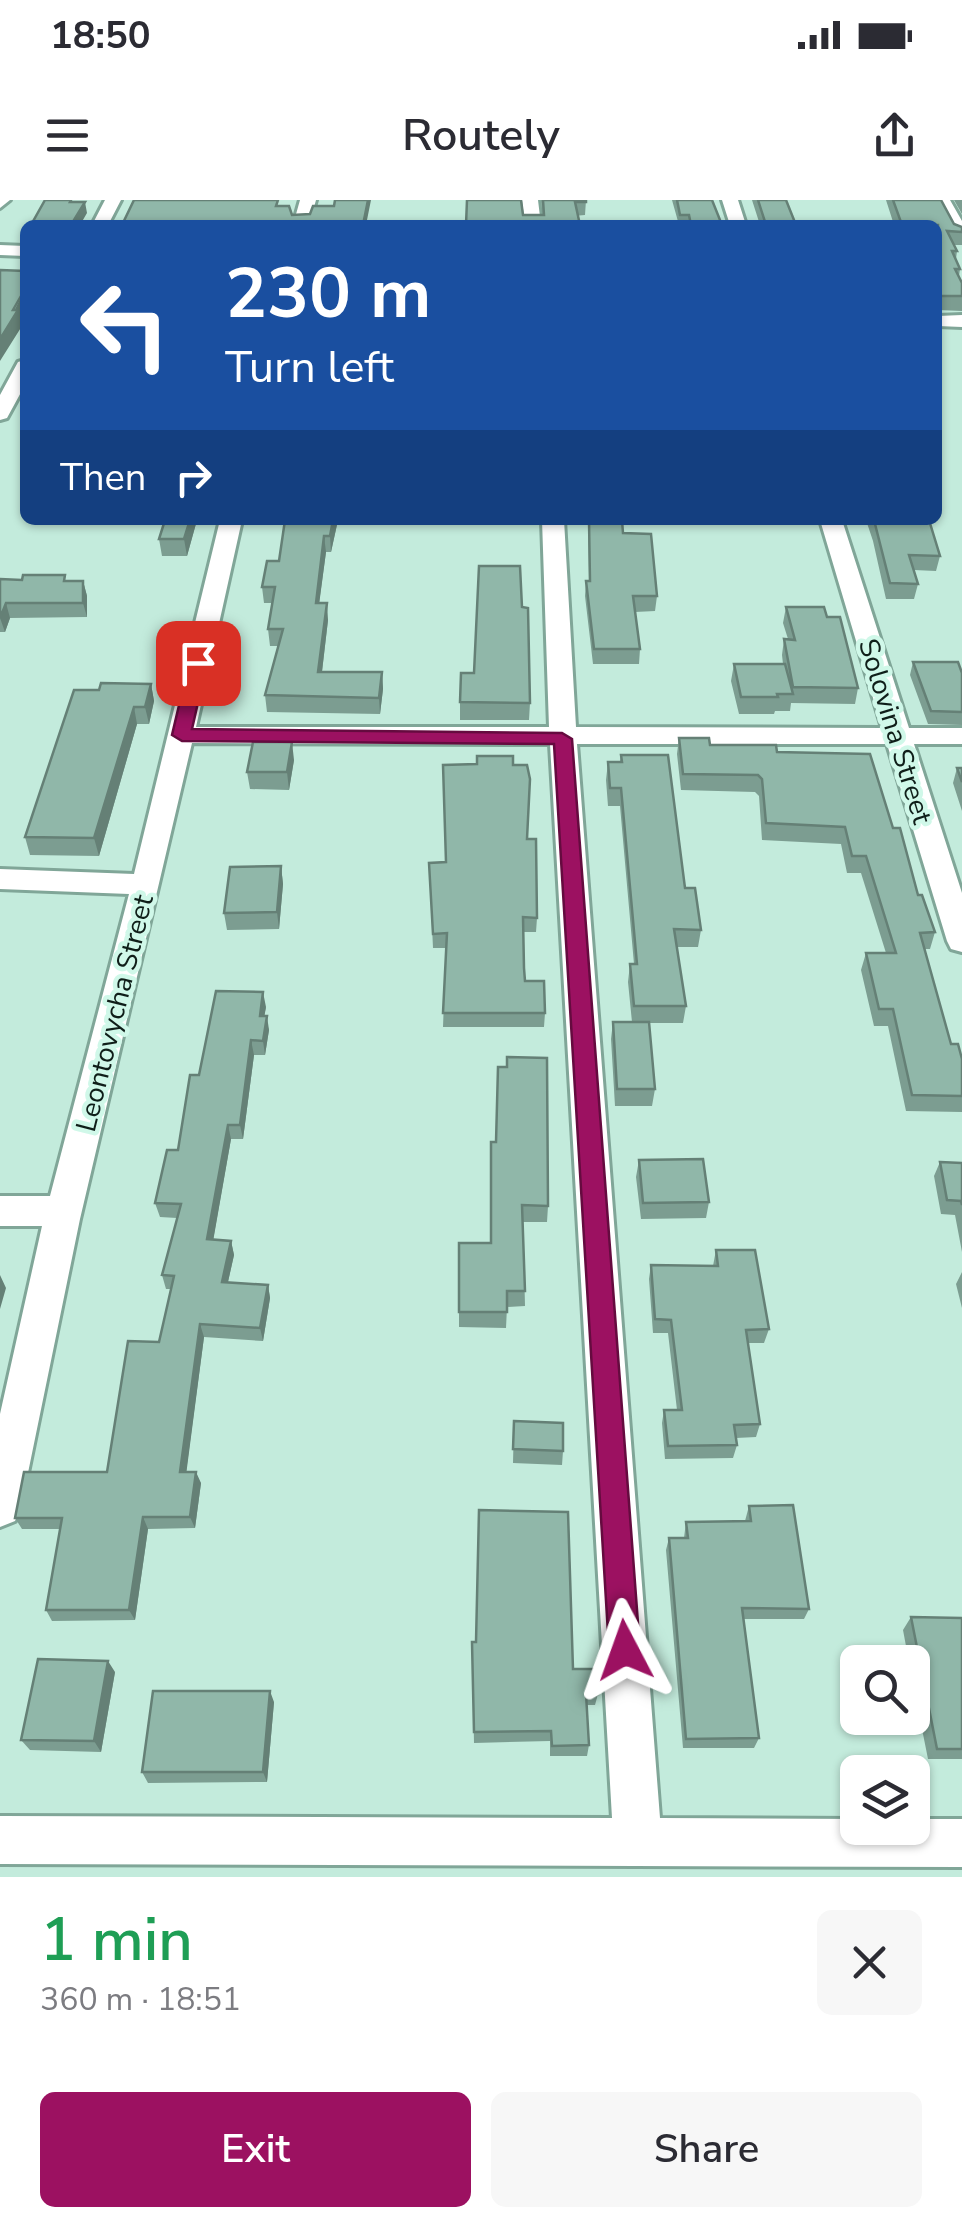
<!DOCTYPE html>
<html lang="en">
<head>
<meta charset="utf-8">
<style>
  :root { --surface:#fff; --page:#f7f7f7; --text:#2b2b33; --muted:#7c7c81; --accent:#9c1161 }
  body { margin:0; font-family:"Nunito Sans",sans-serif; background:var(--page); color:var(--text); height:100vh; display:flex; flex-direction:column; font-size:38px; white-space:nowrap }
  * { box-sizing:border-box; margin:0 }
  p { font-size:32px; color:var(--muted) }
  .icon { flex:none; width:55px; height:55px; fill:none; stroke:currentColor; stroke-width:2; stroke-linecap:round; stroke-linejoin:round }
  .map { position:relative; height:1677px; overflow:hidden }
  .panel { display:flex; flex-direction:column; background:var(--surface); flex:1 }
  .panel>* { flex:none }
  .top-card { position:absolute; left:20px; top:20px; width:922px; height:305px; border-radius:15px; box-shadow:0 2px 8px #0004; background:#1a4fa0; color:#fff; overflow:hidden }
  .fabs { position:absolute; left:840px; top:1445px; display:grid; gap:20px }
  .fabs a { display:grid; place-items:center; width:90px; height:90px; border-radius:15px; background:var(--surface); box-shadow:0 2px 8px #0004; font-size:50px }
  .pin { position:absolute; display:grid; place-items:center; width:85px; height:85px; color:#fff; margin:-42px; border-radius:20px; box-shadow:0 5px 15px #0006 }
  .me { position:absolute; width:110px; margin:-55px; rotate:356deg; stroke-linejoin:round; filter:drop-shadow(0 0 8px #0008) }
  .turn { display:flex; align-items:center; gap:35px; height:210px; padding:0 40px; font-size:45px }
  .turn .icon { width:130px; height:130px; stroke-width:2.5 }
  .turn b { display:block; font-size:70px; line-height:85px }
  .then { display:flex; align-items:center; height:95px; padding:0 40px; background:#0003; gap:20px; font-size:38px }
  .round { display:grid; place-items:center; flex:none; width:105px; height:105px; border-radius:15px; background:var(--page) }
  .overview { display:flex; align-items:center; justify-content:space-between; height:170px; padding:0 40px }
  h1 { font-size:60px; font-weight:600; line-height:75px; color:#1e9e55 }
  .action { display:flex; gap:20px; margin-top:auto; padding:20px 40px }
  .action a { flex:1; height:115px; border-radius:15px; background:var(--accent); color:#fff; font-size:40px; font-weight:600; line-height:115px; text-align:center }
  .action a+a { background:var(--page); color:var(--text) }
  .status { display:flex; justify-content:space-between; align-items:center; height:70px; padding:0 50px; background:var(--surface); direction:ltr }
  .status svg { height:28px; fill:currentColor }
  header { display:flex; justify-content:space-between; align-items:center; height:130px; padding:0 40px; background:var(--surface); font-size:45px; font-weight:600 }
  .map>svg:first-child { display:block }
</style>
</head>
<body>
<div class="status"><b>18:50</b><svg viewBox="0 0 49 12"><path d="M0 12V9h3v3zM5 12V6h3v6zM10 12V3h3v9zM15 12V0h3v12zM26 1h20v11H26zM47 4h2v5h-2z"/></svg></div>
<header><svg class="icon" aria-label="menu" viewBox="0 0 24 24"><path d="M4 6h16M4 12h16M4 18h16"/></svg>Routely<svg class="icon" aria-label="share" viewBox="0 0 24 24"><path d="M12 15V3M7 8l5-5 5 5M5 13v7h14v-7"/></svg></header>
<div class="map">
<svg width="962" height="1677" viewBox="0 0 962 1677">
  <rect width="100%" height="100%" fill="#c3ebdc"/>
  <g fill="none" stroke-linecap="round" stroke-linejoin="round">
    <defs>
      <path id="minor" d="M 0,0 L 10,0 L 0,8 Z
        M 105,0 L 121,0 L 108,25 L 92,25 Z
        M 300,0 L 316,0 L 309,25 L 293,25 Z
        M 522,0 L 538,0 L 541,25 L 525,25 Z
        M 722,0 L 738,0 L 746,25 L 730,25 Z
        M 934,0 L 950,0 L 962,21 L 962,41 L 954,36 Z
        M 0,45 L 25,46 L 25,56 L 0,55 Z
        M 962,115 L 962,127 L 938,126 L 938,116 Z
        M 25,160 L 25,185 L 7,218 L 0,220 L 0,195 L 18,162 Z
        M 220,320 L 242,320 L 196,527 L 549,527 L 542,320 L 564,320 L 576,527 L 882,528 L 820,320 L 842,320 L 909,528 L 962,528 L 962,544 L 914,544 L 962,693 L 962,752 L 951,749 L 947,741 L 887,544 L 577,544 L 660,1618 L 858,1619 L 858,1628 L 912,1628 L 912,1619 L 962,1619 L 962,1667 L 0,1664 L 0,1616 L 612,1618 L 550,544 L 192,543 L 80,1019 L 21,1307 L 15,1321 L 0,1327 L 0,1214 L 42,1026 L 0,1026 L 0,996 L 50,996 L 129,694 L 0,689 L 0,669 L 134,674 Z"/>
    </defs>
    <use href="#minor" stroke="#80a698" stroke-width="6"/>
    <use href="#minor" fill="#fff" fill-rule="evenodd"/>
  </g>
  <path fill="#7c9d91" d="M 541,0 L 586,0 L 585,15 L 466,25 L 523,15 L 542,15 Z
    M 672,0 L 712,0 L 722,25 L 679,25 Z
    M 752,0 L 786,0 L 796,25 L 760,25 Z
    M 886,0 L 941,0 L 954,24 L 962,27 L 962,45 L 954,45 L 957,51 L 956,59 L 960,69 L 959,76 L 962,83 L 962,111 L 938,110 L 938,25 L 894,25 Z
    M 954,0 L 962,0 L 962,14 Z
    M 165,320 L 197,320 L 187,356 L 162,356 L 159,339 Z
    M 285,320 L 338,320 L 331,352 L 326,352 L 319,403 L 328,420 L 322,472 L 382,472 L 383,489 L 380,514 L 267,512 L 265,495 L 278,446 L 270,446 L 268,429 L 272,403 L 264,403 L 262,387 L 279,361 Z
    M 588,320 L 622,320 L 623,333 L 657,396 L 655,411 L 635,412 L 640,449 L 639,464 L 593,464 L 585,396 L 586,381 L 589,381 Z
    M 866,320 L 929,320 L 940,356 L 936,371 L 914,370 L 918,384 L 914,399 L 886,399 L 873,341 Z
    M 0,379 L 83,381 L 87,396 L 87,417 L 10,418 L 5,432 L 0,432 Z
    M 522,407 L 530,503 L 529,520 L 460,520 L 460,502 L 474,473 Z
    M 786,407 L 827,417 L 858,488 L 855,504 L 791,503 L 790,511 L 775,511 L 774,514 L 739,514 L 731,481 L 734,464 L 783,464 L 782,455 L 784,439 L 788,439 L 783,423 Z
    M 913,462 L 962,473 L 962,525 L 928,524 L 910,475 Z
    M 151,484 L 154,501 L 149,524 L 137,524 L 99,656 L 30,655 L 25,637 L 99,490 Z
    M 679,538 L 710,545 L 777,552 L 893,628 L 918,695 L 935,732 L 930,749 L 925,749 L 951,844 L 962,859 L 962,912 L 906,911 L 888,826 L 874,826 L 861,770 L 866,753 L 886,753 L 861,673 L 847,673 L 841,644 L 762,640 L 759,596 L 755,592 L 681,590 L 677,554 Z
    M 621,555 L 685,688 L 701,730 L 698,747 L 677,747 L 686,806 L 683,823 L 649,823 L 655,889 L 652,906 L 615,906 L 611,839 L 613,822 L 632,822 L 628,782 L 630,764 L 634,764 L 620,606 L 608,606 L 606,580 L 608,562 L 620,562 Z
    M 294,560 L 289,590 L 250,589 L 247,572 Z
    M 477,564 L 513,565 L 528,639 L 537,718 L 536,732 L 523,732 L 524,768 L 525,781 L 545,813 L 544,827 L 443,827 L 446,748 L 433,748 L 429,663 L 446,662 Z
    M 957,568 L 962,568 L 962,611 L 953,583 Z
    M 281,666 L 283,684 L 279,729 L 227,730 L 224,713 Z
    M 266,807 L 264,816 L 269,830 L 265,855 L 254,855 L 243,939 L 231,939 L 213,1040 L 231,1041 L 234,1055 L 228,1082 L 268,1085 L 270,1098 L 263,1141 L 204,1137 L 186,1272 L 201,1283 L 195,1328 L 148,1329 L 135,1420 L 52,1421 L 46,1410 L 60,1329 L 22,1329 L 15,1318 L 107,1272 L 159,1142 L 171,1089 L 166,1089 L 162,1075 L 177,1018 L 160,1017 L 155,1003 L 178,950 L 199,875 Z
    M 491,942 L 548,1006 L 547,1022 L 523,1022 L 525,1106 L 507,1107 L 506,1128 L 459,1127 L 459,1043 L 491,1043 Z
    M 639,960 L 709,1002 L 706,1018 L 641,1019 L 636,977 Z
    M 940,962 L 962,963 L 962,1052 L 955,1015 L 941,1014 L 934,976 Z
    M 716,1050 L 769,1129 L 764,1143 L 748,1143 L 760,1224 L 756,1237 L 736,1238 L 737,1245 L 733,1258 L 665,1259 L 662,1223 L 664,1210 L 677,1210 L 668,1133 L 653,1133 L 649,1079 L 651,1065 L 713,1066 Z
    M 962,1072 L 962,1108 L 956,1084 Z
    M 514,1221 L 563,1251 L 562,1265 L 513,1263 Z
    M 749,1306 L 809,1409 L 804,1419 L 744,1419 L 759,1538 L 754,1548 L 683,1548 L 666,1350 L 669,1338 L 684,1338 L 686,1322 L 745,1321 Z
    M 911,1417 L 962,1418 L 962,1559 L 928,1559 L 912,1479 L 912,1462 L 909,1462 L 903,1430 Z
    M 472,1442 L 573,1469 L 598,1494 L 595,1505 L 586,1505 L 589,1545 L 587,1556 L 550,1556 L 550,1541 L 474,1543 Z
    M 115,1472 L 101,1552 L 30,1550 L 21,1540 Z
    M 274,1502 L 267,1582 L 148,1583 L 142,1572 Z"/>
  <path fill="#658076" d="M 368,0 L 371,0 L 366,25 L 363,25 Z
    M 85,2 L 87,13 L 80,25 L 71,25 Z
    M 25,89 L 25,110 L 20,120 L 22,126 L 0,161 L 0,139 Z
    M 190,320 L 197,320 L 187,356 L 184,339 Z
    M 333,320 L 338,320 L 331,352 L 330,336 Z
    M 324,336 L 326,352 L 317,420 L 316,403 Z
    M 83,381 L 87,396 L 87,417 L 83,403 Z
    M 6,403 L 10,418 L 5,432 L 0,418 Z
    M 327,403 L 328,420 L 320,488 L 318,472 Z
    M 382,472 L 383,489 L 380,514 L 379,498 Z
    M 151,484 L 154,501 L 149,524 L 145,507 Z
    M 134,507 L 137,524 L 99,656 L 94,638 Z
    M 292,542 L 294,560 L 289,590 L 287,572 Z
    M 281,666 L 283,684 L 279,729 L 277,712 Z
    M 263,792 L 266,807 L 262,830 L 260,816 Z
    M 267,816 L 269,830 L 265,855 L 263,841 Z
    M 251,840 L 254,855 L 243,939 L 240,925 Z
    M 228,925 L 231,939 L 211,1053 L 207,1039 Z
    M 231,1041 L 234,1055 L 225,1095 L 222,1082 Z
    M 0,1075 L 6,1088 L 0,1109 Z
    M 268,1085 L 270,1098 L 263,1141 L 260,1128 Z
    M 200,1124 L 204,1137 L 185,1283 L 180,1272 Z
    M 196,1272 L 201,1283 L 195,1328 L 190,1317 Z
    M 143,1317 L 148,1329 L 135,1420 L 129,1410 Z
    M 108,1461 L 115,1472 L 101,1552 L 94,1541 Z
    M 270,1491 L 274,1502 L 267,1582 L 263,1572 Z"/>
  <path fill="#90b7a9" stroke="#658076" stroke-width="2.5" d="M 45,0 L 71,0 L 70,2 L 85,2 L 71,25 L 31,25 Z
    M 134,0 L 278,0 L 276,6 L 289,6 L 292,15 L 310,14 L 313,6 L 334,6 L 335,0 L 368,0 L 363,25 L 122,25 Z
    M 467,0 L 521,0 L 523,15 L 544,15 L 543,0 L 586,0 L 586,2 L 575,2 L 580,25 L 466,25 Z
    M 677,0 L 712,0 L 722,25 L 691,25 L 689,15 L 680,15 Z
    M 758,0 L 786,0 L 796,25 L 766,25 Z
    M 893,0 L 941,0 L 954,24 L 962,27 L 962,32 L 947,31 L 957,51 L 952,51 L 960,69 L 955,69 L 962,83 L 962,96 L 939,96 L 938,93 L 938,25 L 902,25 Z
    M 0,70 L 25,71 L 25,89 L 13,110 L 18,110 L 0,139 Z
    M 165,320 L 190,320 L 184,339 L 159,339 Z
    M 285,320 L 333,320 L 330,336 L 324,336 L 316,403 L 327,403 L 318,472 L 382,472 L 379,498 L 265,495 L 283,429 L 268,429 L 275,387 L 262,387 L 267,361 L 279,361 Z
    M 589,320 L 622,320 L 623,333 L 651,334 L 657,396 L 633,396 L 640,449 L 594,449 L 586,381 L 590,381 Z
    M 874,320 L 929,320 L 940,356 L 909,355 L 918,384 L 890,383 Z
    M 479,366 L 520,366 L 522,407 L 528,408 L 530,503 L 460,502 L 461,473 L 474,473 Z
    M 23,375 L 65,375 L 64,381 L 83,381 L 83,403 L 6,403 L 0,418 L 0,379 L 22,380 Z
    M 786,407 L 824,407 L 827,417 L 840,417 L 858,488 L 793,487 L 784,439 L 795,440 Z
    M 913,462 L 958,462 L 962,473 L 962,512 L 931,511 Z
    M 734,464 L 785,464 L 793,494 L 777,494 L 778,497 L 741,497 Z
    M 101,483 L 151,484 L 145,507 L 134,507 L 94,638 L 25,637 L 74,490 L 99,490 Z
    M 679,538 L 709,538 L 710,545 L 776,545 L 777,552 L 870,554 L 893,628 L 900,628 L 918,695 L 922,695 L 935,732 L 920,733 L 951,844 L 958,844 L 962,859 L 962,896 L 912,895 L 893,809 L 879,809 L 866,753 L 896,753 L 866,656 L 852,656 L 845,627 L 766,623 L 762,579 L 758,575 L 683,574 Z
    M 253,542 L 292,542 L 287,572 L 247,572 Z
    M 621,555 L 668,555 L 685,688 L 695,688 L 701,730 L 674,729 L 686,806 L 634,806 L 630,764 L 637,764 L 621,588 L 610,588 L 608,562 L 622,562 Z
    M 477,556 L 513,556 L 513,565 L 527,565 L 530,579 L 527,639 L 536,639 L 537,718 L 523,717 L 524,768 L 525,781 L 544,781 L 545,813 L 443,813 L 447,733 L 433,734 L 429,663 L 446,662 L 443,565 L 477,564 Z
    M 957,568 L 962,568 L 962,582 Z
    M 281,666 L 277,712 L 224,713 L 230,667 Z
    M 216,791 L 263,792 L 260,816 L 267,816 L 263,841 L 251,840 L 240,925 L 228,925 L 207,1039 L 231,1041 L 222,1082 L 268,1085 L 260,1128 L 200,1124 L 180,1272 L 196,1272 L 190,1317 L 143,1317 L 129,1410 L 46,1410 L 62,1318 L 15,1318 L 24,1272 L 107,1272 L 128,1141 L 159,1142 L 174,1076 L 162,1075 L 181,1004 L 155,1003 L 167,950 L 178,950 L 190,875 L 199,875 Z
    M 613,822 L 649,822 L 655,889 L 617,889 Z
    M 507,857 L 547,858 L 548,1006 L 522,1005 L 525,1091 L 507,1091 L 507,1112 L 459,1112 L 459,1043 L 491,1043 L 491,942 L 496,942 L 498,867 L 507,867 Z
    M 703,959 L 709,1002 L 643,1003 L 639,960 Z
    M 940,962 L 962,963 L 962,1005 L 961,1001 L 947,1000 Z
    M 716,1050 L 755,1050 L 769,1129 L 746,1130 L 760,1224 L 734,1225 L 737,1245 L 668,1246 L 664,1210 L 682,1210 L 671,1120 L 655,1119 L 651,1065 L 718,1066 Z
    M 514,1221 L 563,1223 L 563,1251 L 513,1249 Z
    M 793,1305 L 809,1409 L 742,1408 L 759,1538 L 686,1539 L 669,1338 L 688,1338 L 686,1322 L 751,1321 L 749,1306 Z
    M 479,1310 L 568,1312 L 573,1469 L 596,1469 L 598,1494 L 586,1494 L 589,1545 L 552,1546 L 551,1531 L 474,1532 L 472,1442 L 476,1442 Z
    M 911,1417 L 962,1418 L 962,1549 L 937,1549 Z
    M 38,1459 L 108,1461 L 94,1541 L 21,1540 Z
    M 153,1491 L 270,1491 L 263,1572 L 142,1572 Z"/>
  <path fill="#9c1161" stroke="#650b3f" stroke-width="2.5" d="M 198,458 L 207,463 L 192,529 L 562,533 L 572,539 L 640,1450 L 636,1461 L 625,1465 L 614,1461 L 609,1450 L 554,544 L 182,541 L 172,535 L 189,463 Z"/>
  <g text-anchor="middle" stroke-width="9" stroke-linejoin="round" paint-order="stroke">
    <g font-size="28" fill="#0f1e19" stroke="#d0f8e9">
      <text transform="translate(896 531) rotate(73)" y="10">Solovina Street</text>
      <text transform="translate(114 813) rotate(-76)" y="10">Leontovycha Street</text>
    </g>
  </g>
</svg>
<div class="fabs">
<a><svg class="icon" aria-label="search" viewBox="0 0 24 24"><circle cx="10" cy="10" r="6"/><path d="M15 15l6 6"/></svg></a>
<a><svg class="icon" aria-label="layers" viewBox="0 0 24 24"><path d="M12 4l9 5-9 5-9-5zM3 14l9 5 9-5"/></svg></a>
</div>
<div class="pin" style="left:198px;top:463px;background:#d93025"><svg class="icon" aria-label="arrive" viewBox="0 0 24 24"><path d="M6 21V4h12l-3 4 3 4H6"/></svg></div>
<svg class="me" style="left:625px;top:1450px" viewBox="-20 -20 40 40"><path d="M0-17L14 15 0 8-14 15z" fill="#9c1161" stroke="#fff" stroke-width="4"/></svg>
<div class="top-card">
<div class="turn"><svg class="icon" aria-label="left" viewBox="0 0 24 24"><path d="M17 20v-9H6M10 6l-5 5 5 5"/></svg><div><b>230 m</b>Turn left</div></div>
<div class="then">Then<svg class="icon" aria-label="right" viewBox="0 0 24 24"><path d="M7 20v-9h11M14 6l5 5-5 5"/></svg></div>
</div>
</div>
<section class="panel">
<div class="overview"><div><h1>1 min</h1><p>360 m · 18:51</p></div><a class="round"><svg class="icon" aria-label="close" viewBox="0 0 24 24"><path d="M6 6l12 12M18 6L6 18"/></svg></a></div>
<div class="action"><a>Exit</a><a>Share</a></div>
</section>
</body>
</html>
